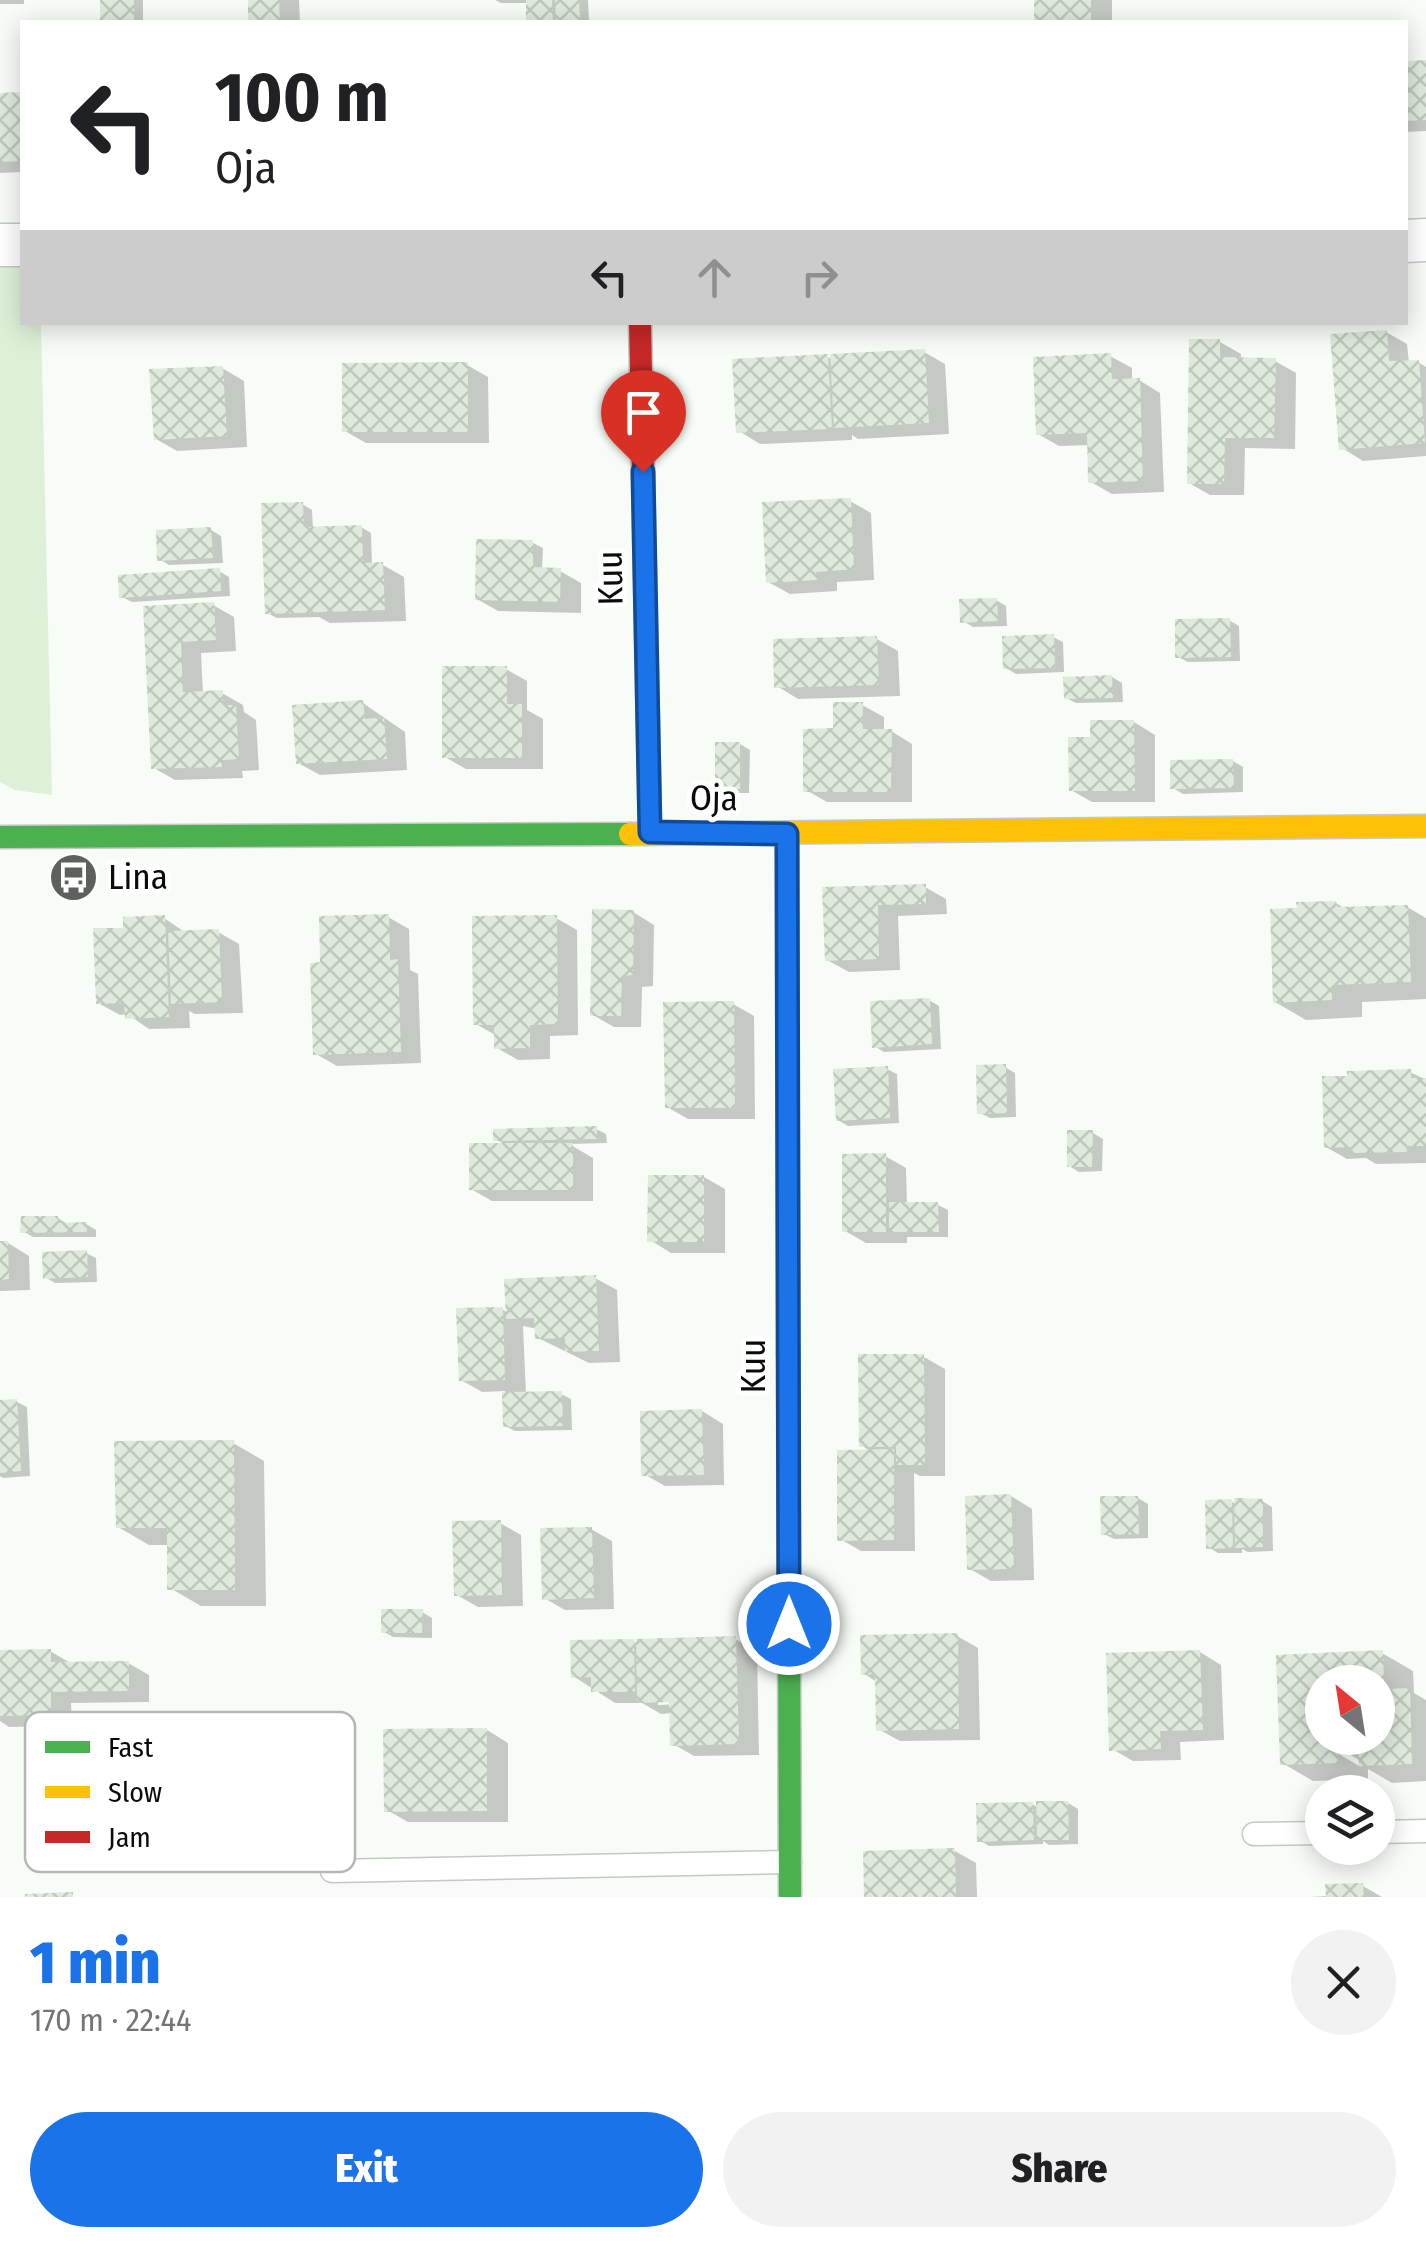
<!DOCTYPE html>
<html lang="en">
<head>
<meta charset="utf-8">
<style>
  :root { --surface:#fff; --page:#f2f2f2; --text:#202124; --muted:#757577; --accent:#1a73e8 }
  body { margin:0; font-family:"Fira Sans Condensed",sans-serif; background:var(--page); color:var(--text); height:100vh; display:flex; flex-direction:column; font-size:38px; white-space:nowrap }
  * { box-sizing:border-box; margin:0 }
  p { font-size:32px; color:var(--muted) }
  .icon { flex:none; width:55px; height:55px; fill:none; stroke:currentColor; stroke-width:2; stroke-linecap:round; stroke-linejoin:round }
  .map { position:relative; height:1897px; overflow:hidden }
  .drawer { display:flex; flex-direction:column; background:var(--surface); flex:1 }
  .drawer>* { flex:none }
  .top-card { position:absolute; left:20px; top:20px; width:1388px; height:305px; border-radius:0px; box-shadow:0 5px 25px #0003; background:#fff; color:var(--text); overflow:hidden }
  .needle { width:65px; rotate:330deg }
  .controls { position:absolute; left:1305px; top:1665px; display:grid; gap:20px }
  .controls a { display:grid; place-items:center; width:90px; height:90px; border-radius:50%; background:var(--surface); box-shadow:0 5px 25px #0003; font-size:50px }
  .pin { position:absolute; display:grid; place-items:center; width:85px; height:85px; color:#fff; margin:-102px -42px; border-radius:50% 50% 50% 0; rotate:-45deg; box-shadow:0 0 10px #0007 }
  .pin .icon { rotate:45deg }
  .me { position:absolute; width:110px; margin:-55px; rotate:0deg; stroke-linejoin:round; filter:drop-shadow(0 0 8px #0008) }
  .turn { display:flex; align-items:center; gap:35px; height:210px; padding:0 30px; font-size:45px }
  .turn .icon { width:130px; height:130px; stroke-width:2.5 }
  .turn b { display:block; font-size:70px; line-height:85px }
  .lanes { display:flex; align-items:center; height:95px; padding:0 30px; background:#0003; justify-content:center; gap:50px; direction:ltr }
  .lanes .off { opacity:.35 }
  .round { display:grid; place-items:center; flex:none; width:105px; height:105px; border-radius:52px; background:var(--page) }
  .summary { display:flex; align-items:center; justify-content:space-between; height:170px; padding:0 30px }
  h1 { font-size:60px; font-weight:800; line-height:75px; color:var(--accent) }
  .primary-button { display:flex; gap:20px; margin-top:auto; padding:20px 30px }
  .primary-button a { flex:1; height:115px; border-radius:60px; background:var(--accent); color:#fff; font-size:40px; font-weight:800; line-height:115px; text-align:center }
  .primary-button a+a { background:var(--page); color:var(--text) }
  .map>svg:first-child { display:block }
</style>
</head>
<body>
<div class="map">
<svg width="1426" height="1897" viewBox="0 0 1426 1897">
  <defs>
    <pattern id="building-cross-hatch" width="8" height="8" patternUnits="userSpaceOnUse" patternTransform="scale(2.5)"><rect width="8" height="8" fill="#dfeadd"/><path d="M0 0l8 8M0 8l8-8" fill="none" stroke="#bec8bc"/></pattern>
  </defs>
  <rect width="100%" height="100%" fill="#f7fcf6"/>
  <path fill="#def1d8" d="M 0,265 L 22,265 L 22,322 L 41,323 L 52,795 L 15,790 L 0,782 Z"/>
  <path fill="#0003" fill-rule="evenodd" d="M 0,0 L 24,0 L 24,4 L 0,4 Z
    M 102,0 L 143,0 L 143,22 L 103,22 Z
    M 250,0 L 299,0 L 300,22 L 251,22 Z
    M 495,0 L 588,0 L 589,22 L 529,22 L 528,3 L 501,3 Z
    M 1037,0 L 1112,0 L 1112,22 L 1037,22 Z
    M 1426,63 L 1426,131 L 1405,132 L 1405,64 Z
    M 22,94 L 22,172 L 0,173 L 0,95 Z
    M 1386,332 L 1407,344 L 1409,363 L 1418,362 L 1426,367 L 1426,456 L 1363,461 L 1342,448 Z
    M 1220,342 L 1241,354 L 1241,360 L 1275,361 L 1296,373 L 1295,449 L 1245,448 L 1244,495 L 1210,495 L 1189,483 Z
    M 924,352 L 945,364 L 949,434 L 858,439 L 852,435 L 852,440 L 760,444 L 739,431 L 828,357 L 833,360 Z
    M 1110,356 L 1132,368 L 1132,381 L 1139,380 L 1160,393 L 1164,492 L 1112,494 L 1091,482 L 1089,445 L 1059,446 L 1038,434 Z
    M 467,365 L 488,377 L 489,443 L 366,443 L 345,431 Z
    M 222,368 L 244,381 L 247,447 L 177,451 L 156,439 Z
    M 850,501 L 871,513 L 874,580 L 837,582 L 837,591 L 790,594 L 768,582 Z
    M 302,504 L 312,510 L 313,529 L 361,527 L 371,533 L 372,565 L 383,565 L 404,577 L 406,621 L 330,623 L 319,617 L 277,618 L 267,613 Z
    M 211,530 L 221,536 L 223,563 L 169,565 L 159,559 Z
    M 533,543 L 543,548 L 542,570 L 560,571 L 581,583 L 581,613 L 498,611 L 477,599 Z
    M 219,571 L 229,577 L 230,596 L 132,602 L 122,597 Z
    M 996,600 L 1006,606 L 1007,626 L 973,627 L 963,621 Z
    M 213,605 L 234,617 L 236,651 L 201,653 L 203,694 L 222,693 L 243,705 L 244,712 L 256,720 L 259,770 L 242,771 L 243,778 L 175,780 L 154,768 L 146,608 Z
    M 1229,620 L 1239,626 L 1240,661 L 1188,662 L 1178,657 Z
    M 1053,637 L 1063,642 L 1064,672 L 1016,674 L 1006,668 Z
    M 877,639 L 898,651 L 900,696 L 798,699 L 777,686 Z
    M 506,669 L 527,681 L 527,710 L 543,719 L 543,769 L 466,769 L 445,757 Z
    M 1112,677 L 1122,683 L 1123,702 L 1076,703 L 1066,698 Z
    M 363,703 L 405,732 L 407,770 L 320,775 L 298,763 Z
    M 862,705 L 884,717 L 884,731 L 891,731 L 912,744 L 912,802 L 827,802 L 806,790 L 835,731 Z
    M 1134,722 L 1155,735 L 1155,802 L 1092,802 L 1071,790 L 1093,739 Z
    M 740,744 L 750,750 L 749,793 L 727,793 L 717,787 Z
    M 1233,761 L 1243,767 L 1243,792 L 1183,794 L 1173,788 Z
    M 925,887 L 946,899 L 947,914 L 898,916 L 900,970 L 849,972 L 827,960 L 825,890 Z
    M 1336,903 L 1347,910 L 1407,907 L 1426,918 L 1426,999 L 1362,1002 L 1362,1017 L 1306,1020 L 1275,1002 Z
    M 633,912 L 654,925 L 653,986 L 642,987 L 641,1027 L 614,1027 L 593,1015 Z
    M 388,917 L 409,929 L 410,970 L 418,974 L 421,1063 L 337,1066 L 316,1054 L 322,964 Z
    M 164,918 L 186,933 L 218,932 L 239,944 L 243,1013 L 195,1014 L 189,1011 L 190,1028 L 149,1029 L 127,1014 L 120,1015 L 98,1003 Z
    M 556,918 L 577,930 L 578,1035 L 550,1036 L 550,1059 L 518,1060 L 497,1048 L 497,1036 L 476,1024 Z
    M 929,1000 L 939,1006 L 941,1049 L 884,1052 L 874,1046 Z
    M 733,1004 L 754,1016 L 755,1119 L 688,1119 L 667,1107 Z
    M 1005,1067 L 1015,1073 L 1016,1117 L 990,1118 L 980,1113 Z
    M 887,1069 L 897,1074 L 899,1123 L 848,1126 L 838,1120 Z
    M 1410,1072 L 1426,1080 L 1426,1163 L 1376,1164 L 1366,1158 L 1347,1159 L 1326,1147 Z
    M 596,1129 L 606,1134 L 607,1143 L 569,1144 L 593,1158 L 593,1201 L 492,1201 L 471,1189 L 507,1146 L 496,1139 Z
    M 1093,1133 L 1103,1139 L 1102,1171 L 1079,1172 L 1069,1166 Z
    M 885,1156 L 906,1168 L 907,1205 L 938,1205 L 948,1210 L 948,1237 L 907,1237 L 907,1243 L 866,1243 L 845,1231 Z
    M 704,1177 L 725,1189 L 725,1253 L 671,1253 L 650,1240 Z
    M 58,1218 L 69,1225 L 86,1224 L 96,1230 L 96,1237 L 33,1237 L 23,1231 Z
    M 8,1243 L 29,1256 L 30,1290 L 0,1291 L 0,1244 Z
    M 86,1253 L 96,1258 L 97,1282 L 55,1283 L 45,1277 Z
    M 595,1278 L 617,1290 L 620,1362 L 589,1363 L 538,1338 L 537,1329 L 523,1326 L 526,1394 L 561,1394 L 571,1399 L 572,1430 L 515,1431 L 505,1426 L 505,1391 L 482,1392 L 461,1380 L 502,1309 L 508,1313 Z
    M 924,1357 L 945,1369 L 945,1476 L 920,1476 L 914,1473 L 915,1551 L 861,1551 L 840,1539 L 872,1452 L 862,1446 Z
    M 17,1402 L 27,1407 L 30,1476 L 3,1478 L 0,1476 L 0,1403 Z
    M 702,1411 L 723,1424 L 724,1485 L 665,1486 L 644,1474 Z
    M 233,1443 L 264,1461 L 266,1606 L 201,1606 L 170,1588 L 170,1545 L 149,1545 L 118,1527 Z
    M 1011,1496 L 1032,1509 L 1034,1580 L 991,1581 L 970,1569 Z
    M 1138,1498 L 1148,1504 L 1148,1538 L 1114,1539 L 1104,1534 Z
    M 1231,1501 L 1237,1505 L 1262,1501 L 1272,1507 L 1273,1551 L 1248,1552 L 1242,1549 L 1242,1553 L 1218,1553 L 1208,1547 Z
    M 500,1523 L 521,1535 L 523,1606 L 478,1607 L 457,1595 Z
    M 591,1529 L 612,1541 L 614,1609 L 565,1610 L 544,1598 Z
    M 422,1612 L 432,1618 L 432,1638 L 393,1637 L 383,1631 Z
    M 957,1636 L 978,1648 L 980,1740 L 900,1741 L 878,1729 L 877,1682 L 863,1673 Z
    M 735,1639 L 757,1651 L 759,1755 L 694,1756 L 673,1744 L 672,1713 L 661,1714 L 642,1703 L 615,1703 L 573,1676 L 633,1641 L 639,1645 ZM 658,1700 L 682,1704 L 658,1705 Z
    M 50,1651 L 72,1664 L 128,1663 L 149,1675 L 149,1702 L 71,1703 L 72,1726 L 9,1727 L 0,1721 L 0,1652 Z
    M 1200,1652 L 1221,1665 L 1224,1740 L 1180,1742 L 1181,1760 L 1133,1761 L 1112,1749 Z
    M 1382,1653 L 1413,1671 L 1414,1693 L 1426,1700 L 1426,1781 L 1392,1783 L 1368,1769 L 1368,1779 L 1313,1781 L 1282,1763 L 1278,1657 ZM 1322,1682 L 1378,1682 L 1378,1738 L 1322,1738 ZM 1328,1742 L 1361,1761 L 1361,1767 L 1325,1746 Z
    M 487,1730 L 508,1743 L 508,1822 L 408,1822 L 387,1810 Z
    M 1068,1803 L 1078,1809 L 1078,1844 L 1049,1845 L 1043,1841 L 1043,1844 L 989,1846 L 979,1840 L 1032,1804 L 1039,1808 Z
    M 955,1851 L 976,1863 L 977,1897 L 866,1897 Z
    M 1363,1886 L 1382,1897 L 1397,1897 L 1310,1897 L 1328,1896 Z"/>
  <path fill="url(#building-cross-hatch)" fill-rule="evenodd" d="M 100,0 L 134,0 L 134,22 L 100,22 Z
    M 248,0 L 279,0 L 280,22 L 248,22 Z
    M 526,0 L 552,0 L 553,22 L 526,22 Z
    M 555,0 L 579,0 L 580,22 L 556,22 Z
    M 1034,0 L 1091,0 L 1091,22 L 1034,22 Z
    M 1426,60 L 1426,120 L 1405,121 L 1405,61 Z
    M 22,92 L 22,161 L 0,162 L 0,93 Z
    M 1387,330 L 1389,361 L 1419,360 L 1425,443 L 1339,450 L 1330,334 Z
    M 1189,339 L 1220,339 L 1220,357 L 1276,358 L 1274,438 L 1225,438 L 1224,484 L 1187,484 Z
    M 925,349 L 929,423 L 834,428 L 830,354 Z
    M 1111,353 L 1112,379 L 1140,378 L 1143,481 L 1088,483 L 1087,433 L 1036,435 L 1033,357 Z
    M 828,354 L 832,429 L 736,433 L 732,359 Z
    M 468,362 L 468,432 L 342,432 L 342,363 Z
    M 223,366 L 227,436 L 154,440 L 149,369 Z
    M 851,498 L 854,569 L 816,572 L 817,580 L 766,583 L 762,502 Z
    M 303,502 L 304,527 L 362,525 L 363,563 L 383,562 L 385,610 L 265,614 L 261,503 Z
    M 211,527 L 213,558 L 157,561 L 156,530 Z
    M 476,539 L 533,540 L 533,567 L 561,568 L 560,602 L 475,600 Z
    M 220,568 L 221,591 L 119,598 L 118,575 Z
    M 997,598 L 998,621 L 960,623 L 959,599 Z
    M 214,602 L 216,640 L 181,642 L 183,692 L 223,690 L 223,705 L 236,705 L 239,759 L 222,760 L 222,767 L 151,769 L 143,606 Z
    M 1230,618 L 1231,657 L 1175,658 L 1175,619 Z
    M 1054,634 L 1055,668 L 1003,669 L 1002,636 Z
    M 877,636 L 879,685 L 774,688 L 773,639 Z
    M 442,666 L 507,666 L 507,704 L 522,704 L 522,758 L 442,758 Z
    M 1112,675 L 1113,698 L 1064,699 L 1063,677 Z
    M 363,700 L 365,719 L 384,717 L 387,759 L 296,764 L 292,705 Z
    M 833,702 L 863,702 L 863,729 L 892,729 L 891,792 L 803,792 L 803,729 L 833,728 Z
    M 1090,720 L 1134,720 L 1135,791 L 1069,791 L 1068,737 L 1090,737 Z
    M 715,742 L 740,742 L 740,789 L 715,789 Z
    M 1233,759 L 1234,788 L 1170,789 L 1170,760 Z
    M 926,884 L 926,904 L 878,905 L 879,959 L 825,961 L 822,887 Z
    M 1336,901 L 1337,907 L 1408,905 L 1411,982 L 1332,985 L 1332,1000 L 1273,1003 L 1270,909 L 1297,908 L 1296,902 Z
    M 592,909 L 634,910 L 633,975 L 622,976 L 621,1016 L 590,1016 Z
    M 389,914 L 390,960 L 398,959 L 401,1052 L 313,1055 L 310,963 L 320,962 L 319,916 Z
    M 165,915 L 169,1017 L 125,1019 L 124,1003 L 96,1004 L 93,928 L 123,928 L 123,917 Z
    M 557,915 L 558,1024 L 530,1025 L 530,1048 L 494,1049 L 494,1025 L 473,1025 L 472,916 Z
    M 219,929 L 222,1002 L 171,1004 L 168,931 Z
    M 930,998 L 932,1044 L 872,1048 L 870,1001 Z
    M 734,1001 L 735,1108 L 665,1108 L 663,1002 Z
    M 1006,1064 L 1007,1113 L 977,1114 L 976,1065 Z
    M 888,1066 L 890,1118 L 836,1121 L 833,1069 Z
    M 1411,1069 L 1411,1078 L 1426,1078 L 1426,1146 L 1406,1146 L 1407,1152 L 1352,1153 L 1352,1147 L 1324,1148 L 1322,1076 L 1347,1076 L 1347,1071 Z
    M 597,1126 L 597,1139 L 493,1141 L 493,1129 Z
    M 1067,1130 L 1093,1130 L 1092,1167 L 1067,1167 Z
    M 469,1143 L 573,1143 L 573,1190 L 469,1190 Z
    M 886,1153 L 886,1232 L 842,1232 L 842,1154 Z
    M 648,1175 L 704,1175 L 704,1242 L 647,1242 Z
    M 889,1202 L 938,1202 L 939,1232 L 889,1232 Z
    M 21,1216 L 58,1216 L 58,1223 L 87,1222 L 87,1232 L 20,1233 Z
    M 0,1241 L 8,1241 L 9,1279 L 0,1280 Z
    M 87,1250 L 88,1277 L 43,1279 L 42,1252 Z
    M 596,1275 L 599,1351 L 565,1352 L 565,1338 L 535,1339 L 534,1318 L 506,1319 L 504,1279 Z
    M 503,1307 L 505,1380 L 459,1381 L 456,1308 Z
    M 858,1354 L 924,1354 L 925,1465 L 896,1465 L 896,1447 L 859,1447 Z
    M 562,1391 L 563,1426 L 503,1427 L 502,1392 Z
    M 17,1399 L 21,1471 L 0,1473 L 0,1400 Z
    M 702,1409 L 704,1475 L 641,1476 L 640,1411 Z
    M 234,1440 L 235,1590 L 167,1590 L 167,1528 L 116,1528 L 114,1441 Z
    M 894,1449 L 894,1540 L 837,1541 L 837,1450 Z
    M 1011,1494 L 1014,1569 L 967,1570 L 965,1496 Z
    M 1100,1496 L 1138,1496 L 1139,1534 L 1101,1535 Z
    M 1234,1498 L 1263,1499 L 1263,1547 L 1235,1548 Z
    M 1232,1499 L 1233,1548 L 1206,1549 L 1205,1500 Z
    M 501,1520 L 502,1595 L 454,1596 L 452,1521 Z
    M 592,1527 L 594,1598 L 542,1600 L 540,1528 Z
    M 381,1609 L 423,1609 L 422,1633 L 381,1633 Z
    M 958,1633 L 959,1729 L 876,1731 L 875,1674 L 861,1675 L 860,1635 Z
    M 736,1636 L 739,1744 L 670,1746 L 669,1702 L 637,1703 L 636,1639 Z
    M 634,1639 L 635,1692 L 591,1692 L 591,1677 L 571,1678 L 570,1640 Z
    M 51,1649 L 51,1662 L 129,1661 L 129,1691 L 51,1692 L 51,1715 L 0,1716 L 0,1650 Z
    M 1200,1650 L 1203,1730 L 1160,1731 L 1161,1749 L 1109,1751 L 1106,1653 Z
    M 1383,1650 L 1384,1689 L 1410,1688 L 1412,1764 L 1359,1766 L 1358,1749 L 1337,1750 L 1338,1763 L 1280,1765 L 1276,1655 ZM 1322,1682 L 1378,1682 L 1378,1738 L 1322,1738 Z
    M 487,1728 L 487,1811 L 384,1812 L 383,1729 Z
    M 1036,1801 L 1068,1801 L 1069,1840 L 1037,1840 Z
    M 1033,1802 L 1034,1840 L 977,1842 L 976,1803 Z
    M 955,1848 L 956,1897 L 864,1897 L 863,1851 Z
    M 1363,1883 L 1364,1897 L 1326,1897 L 1325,1884 Z
    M 73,1892 L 73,1897 L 25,1897 L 25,1894 Z"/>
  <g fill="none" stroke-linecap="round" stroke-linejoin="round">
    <defs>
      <path id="lane" d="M 1378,1832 L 1426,1831
        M 1254,1834 L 1322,1833
        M 332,1871 L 790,1862"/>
      <path id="street" d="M 1405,241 L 1426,240
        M 0,245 L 22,245"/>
      <path id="fast" d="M 0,837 L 630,834
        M 788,1354 L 790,1897"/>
      <path id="slow" d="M 630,834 L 1426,826
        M 787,834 L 788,1354"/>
      <path id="jam" d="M 640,322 L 650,832"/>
    </defs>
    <use href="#lane" stroke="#c4c9c3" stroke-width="25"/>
    <use href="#street" stroke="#c4c9c3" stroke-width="45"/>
    <use href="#fast" stroke="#c4c9c3" stroke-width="25"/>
    <use href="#slow" stroke="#c4c9c3" stroke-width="25"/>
    <use href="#jam" stroke="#c4c9c3" stroke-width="25"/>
    <use href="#lane" stroke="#fefffe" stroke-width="22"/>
    <use href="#street" stroke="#fefffe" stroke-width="42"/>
    <use href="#fast" stroke="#4caf50" stroke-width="22"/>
    <use href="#slow" stroke="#ffc107" stroke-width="22"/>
    <use href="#jam" stroke="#c62828" stroke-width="22"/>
  </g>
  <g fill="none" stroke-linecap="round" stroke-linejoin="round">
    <defs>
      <path id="route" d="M 643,472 L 650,832 L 787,834 L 789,1624"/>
    </defs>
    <use href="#route" stroke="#114b97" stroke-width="25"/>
    <use href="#route" stroke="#1a73e8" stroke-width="18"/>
  </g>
  <defs>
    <symbol id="bus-disc" viewBox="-11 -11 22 22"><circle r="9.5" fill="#5c615b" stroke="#fff"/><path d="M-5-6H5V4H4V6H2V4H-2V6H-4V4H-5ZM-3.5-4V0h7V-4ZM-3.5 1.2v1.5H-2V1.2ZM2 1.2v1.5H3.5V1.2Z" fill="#fff"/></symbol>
  </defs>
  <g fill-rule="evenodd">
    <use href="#bus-disc" x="46" y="850" width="55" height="55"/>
  </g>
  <g text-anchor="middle" stroke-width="10" stroke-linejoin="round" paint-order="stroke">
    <g font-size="35" fill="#090d08" stroke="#fff">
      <text transform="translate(610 578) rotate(-91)" y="12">Kuu</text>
      <text transform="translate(714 798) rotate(1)" y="12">Oja</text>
      <text transform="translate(753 1366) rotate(-90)" y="12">Kuu</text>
    </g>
    <g font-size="35" fill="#090d08" stroke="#fff" text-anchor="start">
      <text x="108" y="889">Lina</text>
    </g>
  </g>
  <rect x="25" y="1712" width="330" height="160" rx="15" fill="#fff" stroke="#b5b6b5" stroke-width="2.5"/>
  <rect x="45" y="1741" width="45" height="12" fill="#4caf50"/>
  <rect x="45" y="1786" width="45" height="12" fill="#ffc107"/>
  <rect x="45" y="1831" width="45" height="12" fill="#c62828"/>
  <g font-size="28" fill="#090d08">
    <text x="108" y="1757">Fast</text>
    <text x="108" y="1802">Slow</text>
    <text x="108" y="1847">Jam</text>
  </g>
</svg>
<div class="controls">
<a><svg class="needle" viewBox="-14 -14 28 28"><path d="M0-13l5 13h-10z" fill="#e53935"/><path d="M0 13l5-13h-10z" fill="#757577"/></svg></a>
<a><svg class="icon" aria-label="layers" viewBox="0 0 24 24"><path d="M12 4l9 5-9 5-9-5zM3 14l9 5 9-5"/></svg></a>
</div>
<div class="pin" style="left:643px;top:472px;background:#d93025"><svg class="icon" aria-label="arrive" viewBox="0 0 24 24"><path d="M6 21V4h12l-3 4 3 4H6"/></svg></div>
<svg class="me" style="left:789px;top:1624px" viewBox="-20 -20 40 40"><circle r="17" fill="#1a73e8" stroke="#fff" stroke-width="3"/><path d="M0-11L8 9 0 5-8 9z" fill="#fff"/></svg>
<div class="top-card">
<div class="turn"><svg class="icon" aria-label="left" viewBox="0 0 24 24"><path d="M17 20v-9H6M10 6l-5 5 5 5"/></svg><div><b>100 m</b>Oja</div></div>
<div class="lanes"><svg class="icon" aria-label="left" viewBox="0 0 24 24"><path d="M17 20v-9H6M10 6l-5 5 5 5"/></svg><svg class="icon off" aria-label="ahead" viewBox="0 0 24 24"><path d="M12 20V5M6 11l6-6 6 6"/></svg><svg class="icon off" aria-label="right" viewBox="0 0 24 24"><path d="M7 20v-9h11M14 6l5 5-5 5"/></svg></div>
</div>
</div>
<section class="drawer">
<div class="summary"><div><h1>1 min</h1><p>170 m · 22:44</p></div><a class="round"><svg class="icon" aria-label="close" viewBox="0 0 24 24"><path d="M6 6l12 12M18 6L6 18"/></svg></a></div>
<div class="primary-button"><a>Exit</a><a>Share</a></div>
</section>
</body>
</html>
